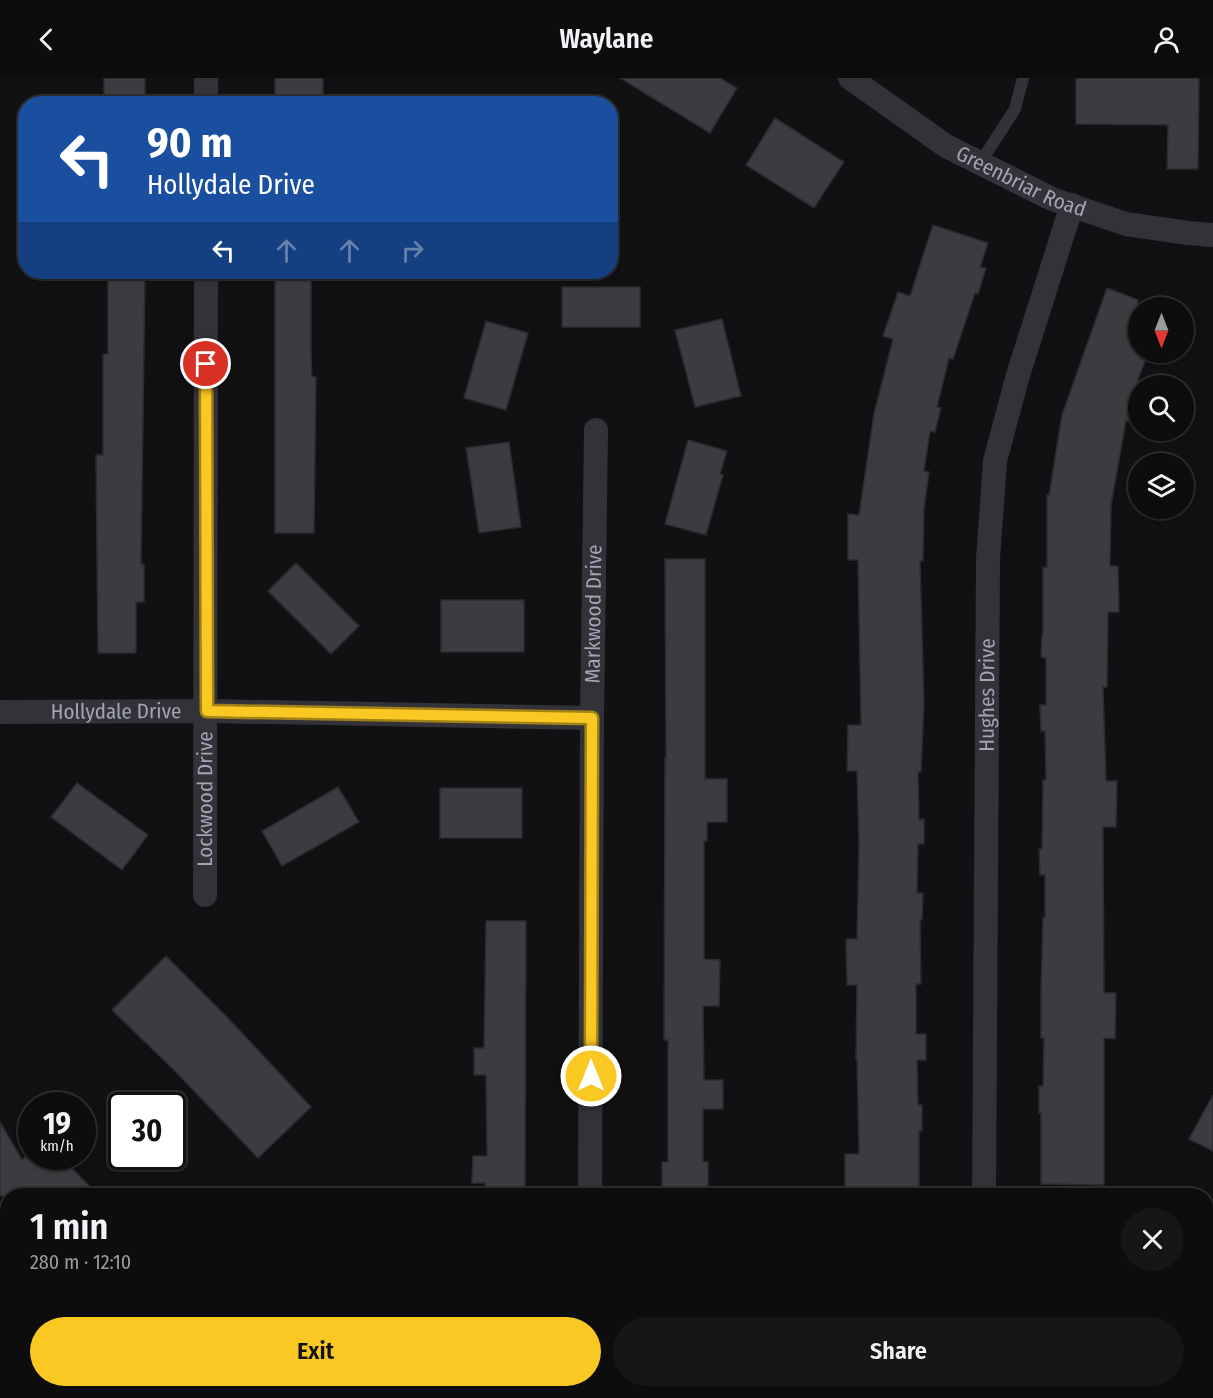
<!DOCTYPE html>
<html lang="en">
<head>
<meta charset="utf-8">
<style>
  :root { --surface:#0d0d0e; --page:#161617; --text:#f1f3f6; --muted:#9a9c9e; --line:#2d2d2e; --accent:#f9c823 }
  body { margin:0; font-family:"Fira Sans Condensed",sans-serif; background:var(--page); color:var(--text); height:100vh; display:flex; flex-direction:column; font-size:22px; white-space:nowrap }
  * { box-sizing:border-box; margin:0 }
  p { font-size:20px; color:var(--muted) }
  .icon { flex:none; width:33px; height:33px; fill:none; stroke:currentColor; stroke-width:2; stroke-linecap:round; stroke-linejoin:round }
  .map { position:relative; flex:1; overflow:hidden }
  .drawer { position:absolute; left:0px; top:1110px; width:1214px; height:210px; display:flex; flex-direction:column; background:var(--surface); border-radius:24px 24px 0 0; box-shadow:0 2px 4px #0004,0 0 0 2px var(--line) }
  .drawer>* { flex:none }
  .banner { position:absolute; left:18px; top:18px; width:600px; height:183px; border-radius:24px; box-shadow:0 2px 4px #0004,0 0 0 2px var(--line); background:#1a4fa0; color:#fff; overflow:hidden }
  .needle { width:39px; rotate:180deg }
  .tools { position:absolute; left:1128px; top:219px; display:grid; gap:12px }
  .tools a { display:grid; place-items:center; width:66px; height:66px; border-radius:50%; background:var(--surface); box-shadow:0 2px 4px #0004,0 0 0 2px var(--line); font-size:30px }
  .speed { position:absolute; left:18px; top:1014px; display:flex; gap:12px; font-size:30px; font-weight:700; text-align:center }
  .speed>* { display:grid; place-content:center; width:78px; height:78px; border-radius:50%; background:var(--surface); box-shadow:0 2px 4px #0004,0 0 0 2px var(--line); line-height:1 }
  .speed small { font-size:15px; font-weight:400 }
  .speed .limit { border:3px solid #111; border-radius:9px; background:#fff; color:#111 }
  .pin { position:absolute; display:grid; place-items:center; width:51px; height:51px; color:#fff; margin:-26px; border:3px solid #fff; border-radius:50%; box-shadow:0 2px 6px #0007 }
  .me { position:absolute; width:66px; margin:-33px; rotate:0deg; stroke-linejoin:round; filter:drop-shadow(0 0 4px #0008) }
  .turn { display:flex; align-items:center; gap:21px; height:126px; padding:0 30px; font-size:27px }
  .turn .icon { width:78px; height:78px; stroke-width:2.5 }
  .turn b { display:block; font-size:42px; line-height:51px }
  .lanes { display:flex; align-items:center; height:57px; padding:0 30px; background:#0003; justify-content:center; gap:30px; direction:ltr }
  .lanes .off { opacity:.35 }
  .round { display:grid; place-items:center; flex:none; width:63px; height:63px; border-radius:32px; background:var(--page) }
  .summary { display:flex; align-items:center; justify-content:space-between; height:102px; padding:0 30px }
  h1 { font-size:36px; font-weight:600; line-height:45px }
  .action { display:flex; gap:12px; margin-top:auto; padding:12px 30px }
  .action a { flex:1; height:69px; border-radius:36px; background:var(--accent); color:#111; font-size:24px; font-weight:600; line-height:69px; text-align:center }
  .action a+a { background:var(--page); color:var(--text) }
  header { display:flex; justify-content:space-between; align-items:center; height:78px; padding:0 30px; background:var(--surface); font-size:27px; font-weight:600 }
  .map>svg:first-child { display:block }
</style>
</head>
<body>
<header><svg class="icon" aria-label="back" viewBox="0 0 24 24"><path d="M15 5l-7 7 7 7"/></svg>Waylane<svg class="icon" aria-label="person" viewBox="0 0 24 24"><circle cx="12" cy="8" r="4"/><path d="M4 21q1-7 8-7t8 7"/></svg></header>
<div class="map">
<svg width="1213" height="1320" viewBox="0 0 1213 1320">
  <rect width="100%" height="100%" fill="#111113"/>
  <path fill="#3b3b40" stroke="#2b2b2f" stroke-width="1.5" d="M 104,0 L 145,0 L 145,26 L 104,26 Z
    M 275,0 L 323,0 L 323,26 L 275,26 Z
    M 620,0 L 720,0 L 737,10 L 710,55 Z
    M 1076,0 L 1199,0 L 1198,91 L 1167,91 L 1168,47 L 1076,46 Z
    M 775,40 L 844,84 L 814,130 L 746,87 Z
    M 933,147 L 988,165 L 980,189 L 986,190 L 978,216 L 975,215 L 953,281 L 949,280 L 937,329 L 941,330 L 935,354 L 930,353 L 924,393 L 929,394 L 924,431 L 923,483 L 920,483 L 924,625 L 921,694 L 918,694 L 919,742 L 924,741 L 924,766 L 918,766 L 917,815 L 923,815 L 922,842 L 920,842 L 921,906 L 916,906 L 916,956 L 926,956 L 926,982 L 917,982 L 918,1027 L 922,1027 L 922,1053 L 919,1053 L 919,1118 L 845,1118 L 845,1076 L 859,1076 L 857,981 L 856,981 L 857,907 L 847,907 L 846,861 L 857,861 L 859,767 L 857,693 L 847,693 L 848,647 L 861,647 L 858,482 L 848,482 L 848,436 L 859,437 L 874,336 L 893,261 L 883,258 L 898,214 L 910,218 Z
    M 108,194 L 145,194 L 141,486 L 144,486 L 144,524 L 136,524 L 136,575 L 98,575 L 96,377 L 103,377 L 103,276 L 108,276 Z
    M 275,194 L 311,194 L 311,276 L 312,299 L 316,299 L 314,455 L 275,455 Z
    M 562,209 L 640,209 L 640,249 L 562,249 Z
    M 1107,210 L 1138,222 L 1138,274 L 1149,274 L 1138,301 L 1138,346 L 1126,342 L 1111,427 L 1110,488 L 1118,488 L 1119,534 L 1108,534 L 1107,609 L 1103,609 L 1106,703 L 1117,703 L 1116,749 L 1103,749 L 1104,915 L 1116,915 L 1115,961 L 1104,960 L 1104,1107 L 1041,1106 L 1041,1035 L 1039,1035 L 1039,1008 L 1043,1008 L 1044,960 L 1041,960 L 1041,915 L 1043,840 L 1045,840 L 1045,797 L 1040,797 L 1039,771 L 1042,771 L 1043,702 L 1046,702 L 1045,653 L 1041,653 L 1040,627 L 1046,627 L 1046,580 L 1041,579 L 1042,556 L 1043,556 L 1043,489 L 1047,489 L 1047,417 L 1049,417 L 1062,337 Z
    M 722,241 L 741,318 L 695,329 L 675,252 Z
    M 486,243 L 528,255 L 506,332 L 464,320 Z
    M 688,362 L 727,373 L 720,396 L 723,397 L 706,457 L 665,446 Z
    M 509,364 L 521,449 L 479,455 L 466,370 Z
    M 665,481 L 705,481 L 705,701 L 727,701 L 727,744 L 707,744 L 707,763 L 704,763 L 704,881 L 720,882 L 719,928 L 703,928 L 704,1002 L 723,1002 L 723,1031 L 703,1031 L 703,1084 L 708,1084 L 708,1118 L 662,1118 L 662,1084 L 668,1084 L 668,962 L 664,962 L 665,680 L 666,680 Z
    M 296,485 L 359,548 L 331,576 L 268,513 Z
    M 441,522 L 524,522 L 524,574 L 441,574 Z
    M 77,705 L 148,757 L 122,792 L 51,739 Z
    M 338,709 L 359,744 L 282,788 L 262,753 Z
    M 440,710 L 522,710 L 522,760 L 440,760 Z
    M 486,843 L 526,843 L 525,1118 L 485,1118 L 485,1105 L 472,1105 L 473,1078 L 487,1078 L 486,997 L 474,997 L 474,970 L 484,970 Z
    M 166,878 L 227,939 L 311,1029 L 258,1080 L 174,992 L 112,932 Z
    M 1213,1017 L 1213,1073 L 1189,1061 Z
    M 0,1044 L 22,1082 L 26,1078 L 60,1078 L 99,1118 L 0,1118 Z"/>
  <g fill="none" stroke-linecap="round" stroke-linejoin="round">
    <path stroke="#323238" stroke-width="12" d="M 980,85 L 1015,31 L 1023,0"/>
    <g stroke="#323238" stroke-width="24">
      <path d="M 206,0 L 206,26"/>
      <path id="s1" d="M 850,0 L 946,68 L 1052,121 L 1126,146 L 1188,155 L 1213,157"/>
      <path id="s2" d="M 0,634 L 207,633 L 592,640"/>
      <path id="s3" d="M 205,817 L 206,194"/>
      <path id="s4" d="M 590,1118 L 592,640 L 596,352"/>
      <path id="s5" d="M 984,1118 L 988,480 L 995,383 L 1018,297 L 1072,127"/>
      <path d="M 590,1320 L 590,1312"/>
      <path d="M 983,1320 L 983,1312"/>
    </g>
  </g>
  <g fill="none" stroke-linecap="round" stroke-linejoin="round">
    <defs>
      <path id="route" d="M 206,286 L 207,633 L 592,640 L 591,998"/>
    </defs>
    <use href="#route" stroke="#a28217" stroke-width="15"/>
    <use href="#route" stroke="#f9c823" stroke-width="10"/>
  </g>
  <g text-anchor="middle" stroke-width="4.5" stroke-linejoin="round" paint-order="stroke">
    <g font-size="21" fill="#a2a5b4" stroke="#0c0c0d">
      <text dy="7" stroke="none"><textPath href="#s1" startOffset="201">Greenbriar Road</textPath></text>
      <text dy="7" stroke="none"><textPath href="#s4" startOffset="582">Markwood Drive</textPath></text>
      <text dy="7" stroke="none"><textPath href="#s5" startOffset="501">Hughes Drive</textPath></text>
      <text dy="7" stroke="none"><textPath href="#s2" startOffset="116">Hollydale Drive</textPath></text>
      <text dy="7" stroke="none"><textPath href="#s3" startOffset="96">Lockwood Drive</textPath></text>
    </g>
  </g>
</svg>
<div class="tools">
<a><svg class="needle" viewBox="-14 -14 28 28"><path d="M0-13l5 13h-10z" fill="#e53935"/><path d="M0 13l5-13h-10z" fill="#9a9c9e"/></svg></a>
<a><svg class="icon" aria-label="search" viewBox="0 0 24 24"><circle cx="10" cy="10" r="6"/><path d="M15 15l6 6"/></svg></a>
<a><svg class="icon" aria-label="layers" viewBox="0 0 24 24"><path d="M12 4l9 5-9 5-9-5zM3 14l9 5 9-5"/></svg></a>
</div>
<div class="speed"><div>19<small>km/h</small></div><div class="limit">30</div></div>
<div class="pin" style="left:206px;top:286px;background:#d93025"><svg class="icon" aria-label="arrive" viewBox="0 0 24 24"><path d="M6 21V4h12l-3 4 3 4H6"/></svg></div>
<svg class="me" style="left:591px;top:998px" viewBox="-20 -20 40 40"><circle r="17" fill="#f9c823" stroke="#fff" stroke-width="3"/><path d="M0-11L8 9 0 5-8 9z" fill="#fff"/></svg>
<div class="banner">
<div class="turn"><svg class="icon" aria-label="left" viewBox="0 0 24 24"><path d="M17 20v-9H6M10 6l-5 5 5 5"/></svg><div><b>90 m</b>Hollydale Drive</div></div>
<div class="lanes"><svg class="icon" aria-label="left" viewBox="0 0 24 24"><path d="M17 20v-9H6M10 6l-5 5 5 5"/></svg><svg class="icon off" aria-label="ahead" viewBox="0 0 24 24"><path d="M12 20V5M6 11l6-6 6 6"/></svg><svg class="icon off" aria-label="ahead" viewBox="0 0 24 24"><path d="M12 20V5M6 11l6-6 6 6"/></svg><svg class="icon off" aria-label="right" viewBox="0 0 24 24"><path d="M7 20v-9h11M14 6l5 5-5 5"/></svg></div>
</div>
<section class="drawer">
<div class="summary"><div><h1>1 min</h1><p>280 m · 12:10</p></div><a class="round"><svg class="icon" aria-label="close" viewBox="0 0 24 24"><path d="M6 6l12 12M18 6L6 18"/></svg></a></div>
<div class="action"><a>Exit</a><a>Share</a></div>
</section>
</div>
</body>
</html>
